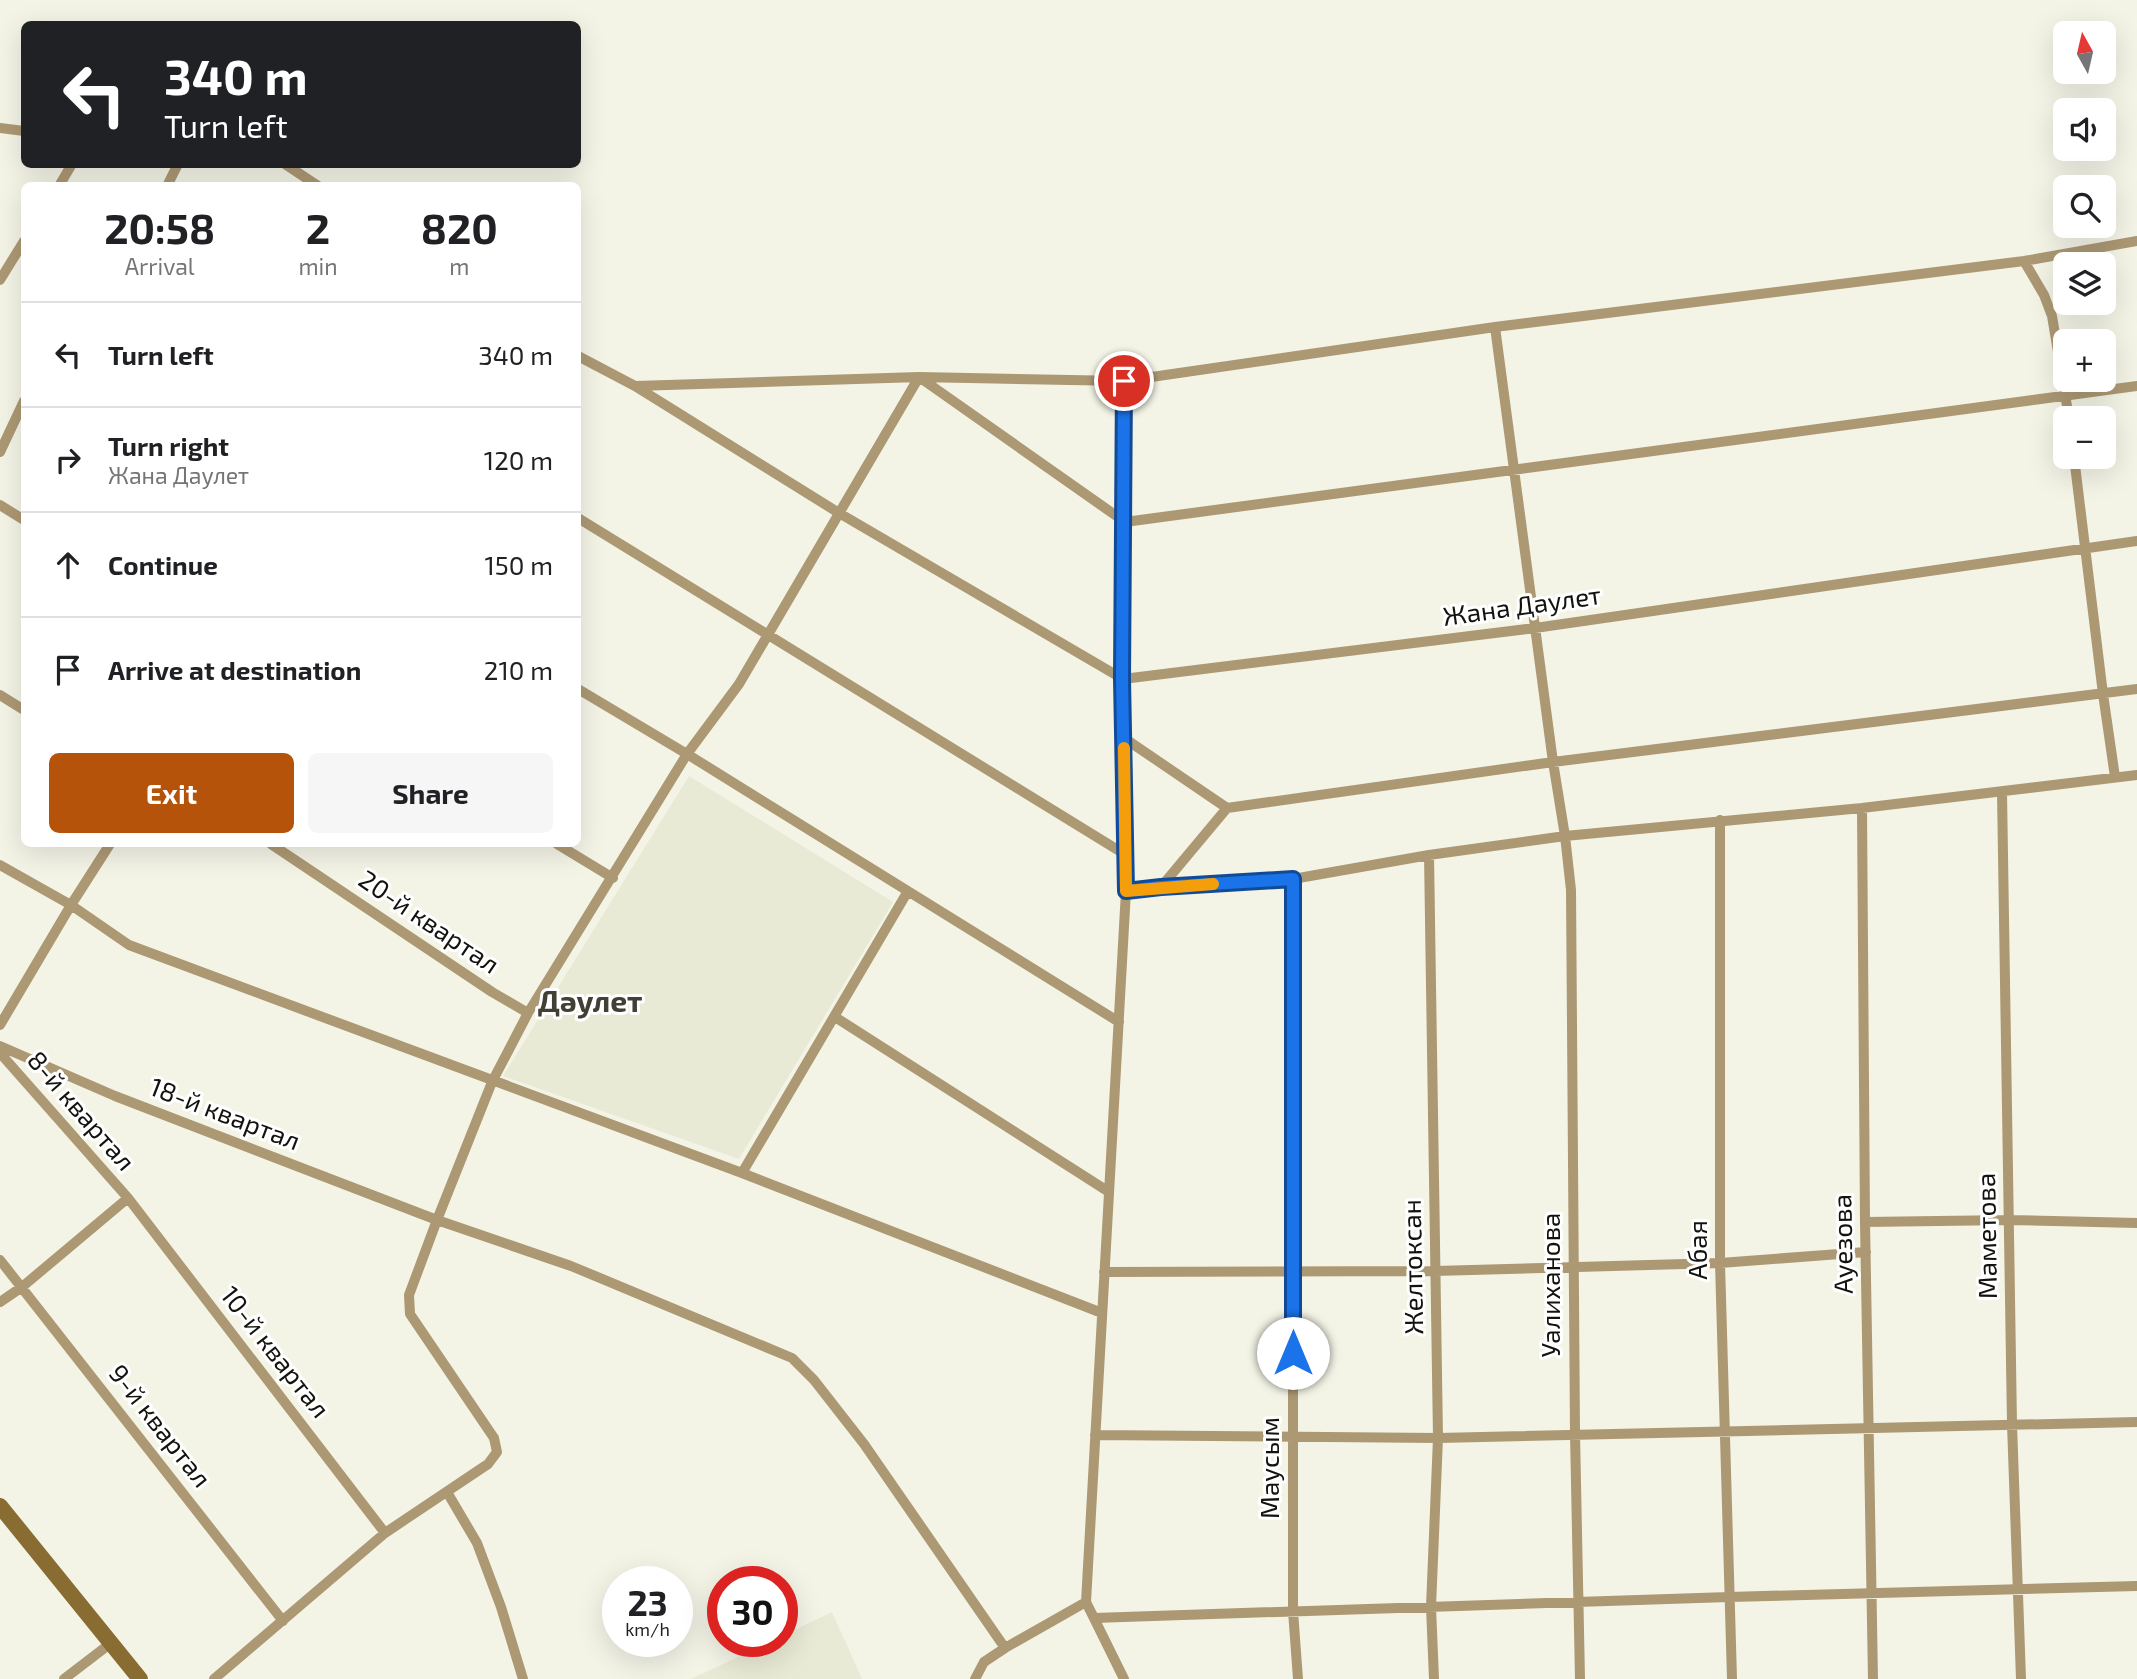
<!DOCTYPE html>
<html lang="en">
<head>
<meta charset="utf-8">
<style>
  :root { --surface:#fff; --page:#f6f6f6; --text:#202124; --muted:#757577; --line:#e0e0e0; --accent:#b45309 }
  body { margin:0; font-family:"Exo 2",sans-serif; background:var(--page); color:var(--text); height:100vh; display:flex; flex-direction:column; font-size:26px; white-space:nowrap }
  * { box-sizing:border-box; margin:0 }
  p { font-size:23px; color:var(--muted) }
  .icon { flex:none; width:38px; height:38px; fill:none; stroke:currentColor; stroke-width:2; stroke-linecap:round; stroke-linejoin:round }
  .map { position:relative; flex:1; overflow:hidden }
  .sheet { position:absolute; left:21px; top:182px; width:560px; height:665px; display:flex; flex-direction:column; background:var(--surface); border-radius:10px; box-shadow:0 7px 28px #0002 }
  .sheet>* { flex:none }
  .top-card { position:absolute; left:21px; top:21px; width:560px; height:147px; border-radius:10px; box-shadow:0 7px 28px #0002; background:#202124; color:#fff; overflow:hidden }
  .needle { width:46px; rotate:352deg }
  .fabs { position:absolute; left:2053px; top:21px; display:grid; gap:14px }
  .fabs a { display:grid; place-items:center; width:63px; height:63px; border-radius:10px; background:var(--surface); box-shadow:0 7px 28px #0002; font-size:35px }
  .speed { position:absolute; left:602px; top:1566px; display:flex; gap:14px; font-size:35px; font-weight:700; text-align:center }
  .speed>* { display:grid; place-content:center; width:91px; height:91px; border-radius:50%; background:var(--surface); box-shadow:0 7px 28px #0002; line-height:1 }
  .speed small { font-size:18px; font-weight:400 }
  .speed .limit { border:10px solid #d22; background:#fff; color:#111 }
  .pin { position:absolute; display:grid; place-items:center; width:60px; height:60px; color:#fff; margin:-30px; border:4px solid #fff; border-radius:50%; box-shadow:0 2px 7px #0007 }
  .me { position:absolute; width:77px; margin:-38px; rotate:0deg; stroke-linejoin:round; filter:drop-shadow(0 0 5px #0008) }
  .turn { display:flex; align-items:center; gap:24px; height:147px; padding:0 28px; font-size:32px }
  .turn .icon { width:91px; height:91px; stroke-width:2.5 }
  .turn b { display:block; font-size:49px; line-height:60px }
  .eta { display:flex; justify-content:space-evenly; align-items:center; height:119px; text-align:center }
  .eta b { font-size:42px; font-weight:700; line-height:49px }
  .cta { display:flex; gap:14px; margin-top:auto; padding:14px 28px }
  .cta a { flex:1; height:80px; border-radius:10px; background:var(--accent); color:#fff; font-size:28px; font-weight:700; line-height:80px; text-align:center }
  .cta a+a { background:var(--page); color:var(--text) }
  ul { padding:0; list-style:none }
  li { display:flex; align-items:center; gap:21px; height:105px; padding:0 28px; border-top:2px solid var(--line) }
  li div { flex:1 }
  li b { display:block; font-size:26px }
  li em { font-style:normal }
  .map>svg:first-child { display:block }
</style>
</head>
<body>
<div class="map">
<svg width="2137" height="1679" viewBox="0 0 2137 1679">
  <rect width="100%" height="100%" fill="#f3f4e6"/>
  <path fill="#e9ead5" d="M 689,776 L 893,902 L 739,1159 L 503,1076 Z
    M 832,1612 L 862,1679 L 691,1679 L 770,1642 L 782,1642 L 782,1636 Z"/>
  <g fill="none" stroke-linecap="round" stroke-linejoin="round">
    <path stroke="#ac9873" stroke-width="10" d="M 0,128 L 24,131
      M 285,164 L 318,186
      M 59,186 L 72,164
      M 167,186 L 178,164
      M 2137,241 L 2024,261 L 1495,327 L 1553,762 L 1565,836 L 1862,808 L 2137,775
      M 2024,261 L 2044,295 L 2052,316 L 2069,418
      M 0,280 L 24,241
      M 578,356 L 635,386 L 919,377 L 1124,381
      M 635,386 L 839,513 L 1123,679 L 1124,381 L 1495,327
      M 0,452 L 24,401
      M 2074,457 L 2103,694 L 2115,777
      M 0,505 L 24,520
      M 578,518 L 1126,855
      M 578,689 L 687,754 L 1119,1022
      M 0,695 L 24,710
      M 1124,738 L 1227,808
      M 2002,792 L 2012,1424 L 2021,1679
      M 1862,808 L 1865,1222 L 1873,1679
      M 1720,820 L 1720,1263 L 1732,1679
      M 271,844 L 492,992 L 528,1013
      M 557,844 L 613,878
      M 1429,855 L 1438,1438 L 1431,1607 L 1434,1679
      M 0,865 L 71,905 L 129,945 L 742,1173 L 908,891
      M 1293,879 L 1293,1611 L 1298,1679
      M 1161,887 L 1227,808 L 1553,762 L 2137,689
      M 1126,891 L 1123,679 L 1535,628 L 2137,541
      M 835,1017 L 1109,1192
      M 0,1025 L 71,905 L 110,844
      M 0,1046 L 115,1096 L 437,1220 L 571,1266 L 792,1358 L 814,1380 L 864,1444 L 1005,1648 L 1086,1602
      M 0,1053 L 128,1198 L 385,1533
      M 742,1173 L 1102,1313
      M 1865,1222 L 2010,1220 L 2137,1223
      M 0,1260 L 283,1621
      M 1104,1272 L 1435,1271 L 1720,1263 L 1866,1252
      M 0,1302 L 22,1287 L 128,1198
      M 1095,1435 L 1438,1438 L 2137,1422
      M 447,1492 L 477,1543 L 501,1607 L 523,1679
      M 1094,1618 L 1729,1597 L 2137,1586
      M 64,1679 L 111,1643
      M 214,1679 L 385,1533 L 488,1464 L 497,1452 L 494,1438 L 410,1314 L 409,1295 L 437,1220 L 492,1082 L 528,1013 L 687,754 L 739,684 L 919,377 L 1125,522 L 2137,386
      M 975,1679 L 984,1662 L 1005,1648
      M 1124,1679 L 1086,1602 L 1126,891 L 1293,879 L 1429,855 L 1565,836 L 1571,890 L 1575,1434 L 1580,1679"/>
    <path stroke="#896c32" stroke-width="16" d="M 0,1506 L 140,1679"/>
  </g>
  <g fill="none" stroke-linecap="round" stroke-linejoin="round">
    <defs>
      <path id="route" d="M 1124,381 L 1122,679 L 1126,891 L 1161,887 L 1293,879 L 1293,1353"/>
    </defs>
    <use href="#route" stroke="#114b97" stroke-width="18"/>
    <use href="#route" stroke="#1a73e8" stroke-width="12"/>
    <path stroke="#f59e0b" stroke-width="12" d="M 1124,748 L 1126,891 L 1213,884"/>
  </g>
  <g text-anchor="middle" stroke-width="6" stroke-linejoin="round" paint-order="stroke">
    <g font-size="26" fill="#12120e" stroke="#fff">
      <text transform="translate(1522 606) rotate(-8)" y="9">Жана Даулет</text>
      <text transform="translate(429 922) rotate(34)" y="9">20-й квартал</text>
      <text transform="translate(81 1111) rotate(49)" y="9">8-й квартал</text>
      <text transform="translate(225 1114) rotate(21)" y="9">18-й квартал</text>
      <text transform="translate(1987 1236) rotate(-91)" y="9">Маметова</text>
      <text transform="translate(1843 1244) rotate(-91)" y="9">Ауезова</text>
      <text transform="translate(1698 1250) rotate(-90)" y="9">Абая</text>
      <text transform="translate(1413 1267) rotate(-91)" y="9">Желтоксан</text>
      <text transform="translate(1551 1285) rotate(-90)" y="9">Уалиханова</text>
      <text transform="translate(275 1352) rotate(52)" y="9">10-й квартал</text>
      <text transform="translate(160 1426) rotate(52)" y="9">9-й квартал</text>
      <text transform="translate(1270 1468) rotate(-90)" y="9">Маусым</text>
    </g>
    <g font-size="30" font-weight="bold" fill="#404035" stroke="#fff">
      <text x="590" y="1012">Дәулет</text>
    </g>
  </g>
</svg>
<div class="fabs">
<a><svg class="needle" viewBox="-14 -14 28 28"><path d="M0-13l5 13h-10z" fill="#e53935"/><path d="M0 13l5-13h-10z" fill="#757577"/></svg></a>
<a><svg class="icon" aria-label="sound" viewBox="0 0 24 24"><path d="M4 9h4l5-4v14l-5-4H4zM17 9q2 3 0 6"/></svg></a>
<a><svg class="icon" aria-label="search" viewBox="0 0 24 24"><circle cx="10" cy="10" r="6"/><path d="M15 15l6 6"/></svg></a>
<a><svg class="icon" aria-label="layers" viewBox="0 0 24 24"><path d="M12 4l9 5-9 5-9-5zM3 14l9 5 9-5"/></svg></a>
<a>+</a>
<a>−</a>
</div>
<div class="speed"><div>23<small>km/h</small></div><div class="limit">30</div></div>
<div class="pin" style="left:1124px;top:381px;background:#d93025"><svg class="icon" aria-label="arrive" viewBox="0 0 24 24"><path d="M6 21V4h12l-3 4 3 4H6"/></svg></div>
<svg class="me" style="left:1293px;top:1353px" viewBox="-20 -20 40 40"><circle r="19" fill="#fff"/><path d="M0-13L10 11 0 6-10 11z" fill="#1a73e8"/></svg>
<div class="top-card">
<div class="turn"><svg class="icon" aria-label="left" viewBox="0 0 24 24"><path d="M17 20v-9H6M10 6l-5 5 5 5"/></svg><div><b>340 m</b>Turn left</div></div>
</div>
<section class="sheet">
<div class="eta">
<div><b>20:58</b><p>Arrival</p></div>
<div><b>2</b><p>min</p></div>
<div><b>820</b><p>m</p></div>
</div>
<ul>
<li><svg class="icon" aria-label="left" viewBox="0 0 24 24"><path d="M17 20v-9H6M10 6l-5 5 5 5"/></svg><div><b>Turn left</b></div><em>340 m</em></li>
<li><svg class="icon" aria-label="right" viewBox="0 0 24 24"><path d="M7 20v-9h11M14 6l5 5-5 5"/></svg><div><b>Turn right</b><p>Жана Даулет</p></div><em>120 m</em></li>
<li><svg class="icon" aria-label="ahead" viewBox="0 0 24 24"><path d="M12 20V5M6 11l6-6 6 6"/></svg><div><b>Continue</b></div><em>150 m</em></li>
<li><svg class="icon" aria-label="arrive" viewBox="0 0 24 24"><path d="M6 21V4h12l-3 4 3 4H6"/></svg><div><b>Arrive at destination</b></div><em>210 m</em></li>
</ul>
<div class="cta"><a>Exit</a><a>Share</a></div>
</section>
</div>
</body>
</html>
